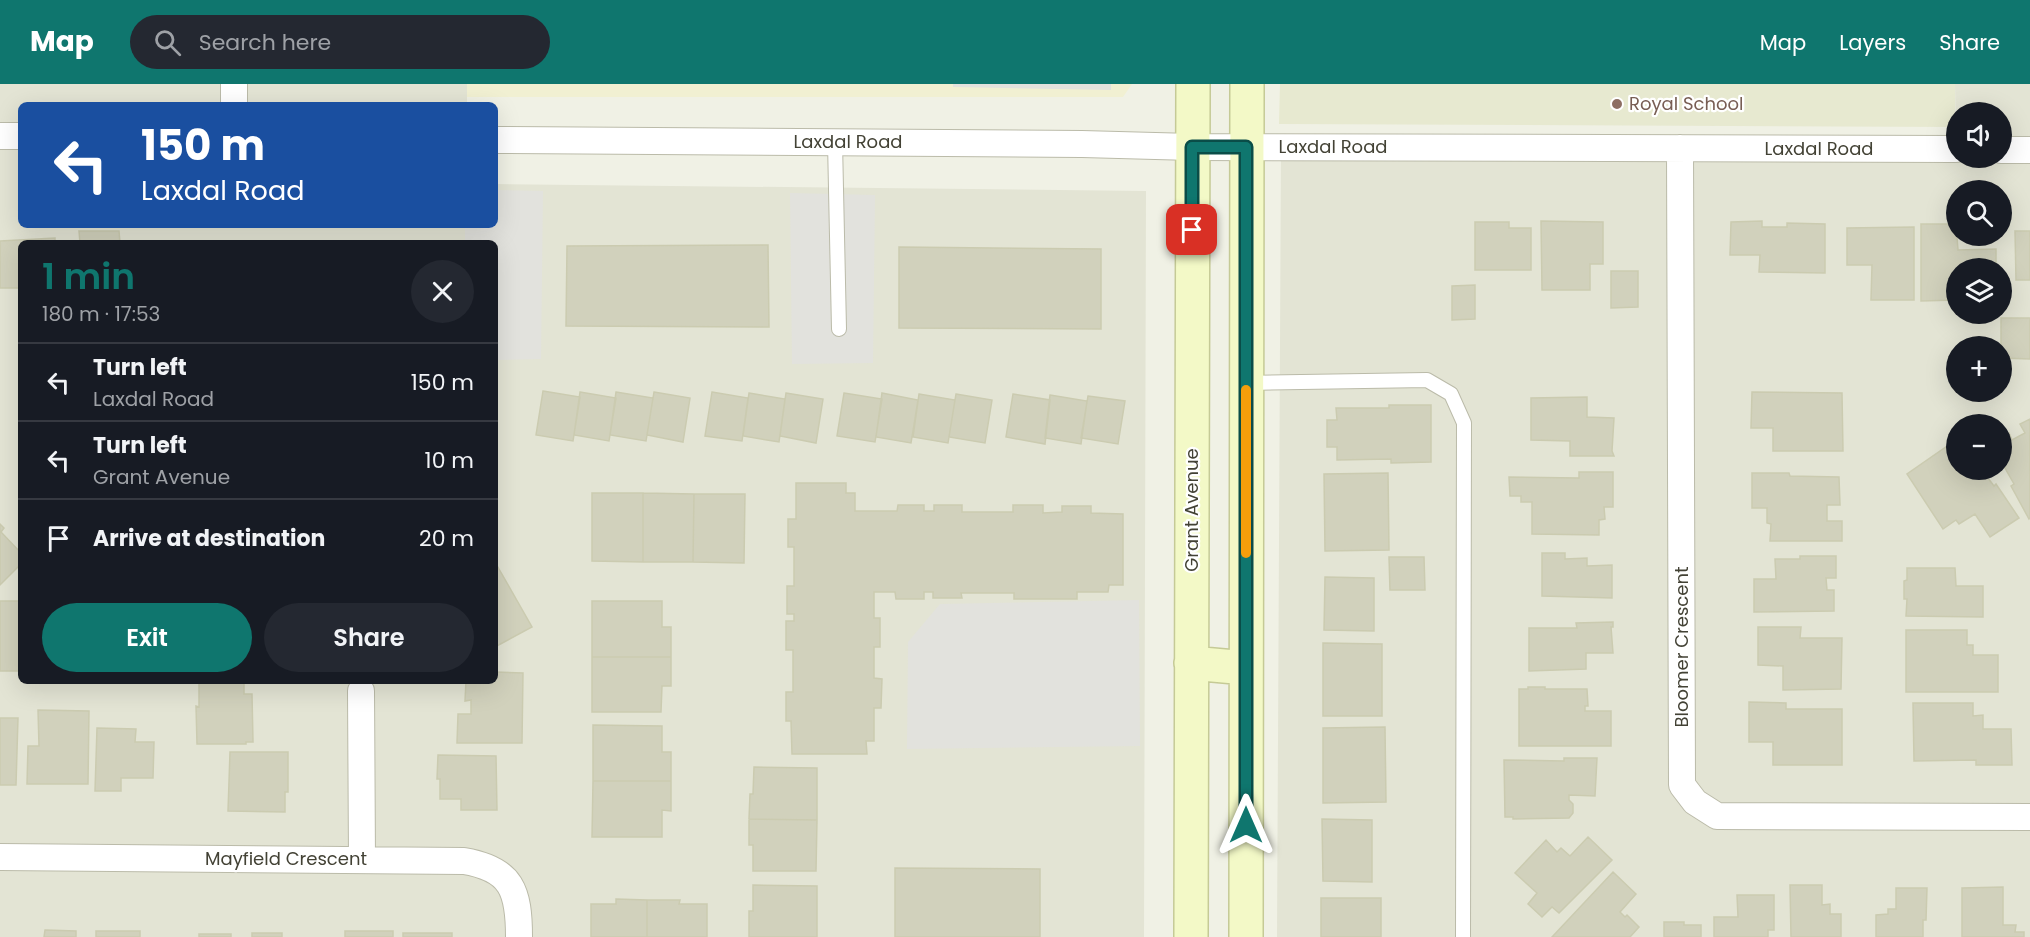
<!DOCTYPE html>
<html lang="en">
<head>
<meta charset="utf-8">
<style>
  :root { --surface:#171b24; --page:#242831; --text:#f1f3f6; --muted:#9ea1a6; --line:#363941; --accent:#0f766e }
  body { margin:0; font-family:Poppins,sans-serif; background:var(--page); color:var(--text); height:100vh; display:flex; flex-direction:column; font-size:22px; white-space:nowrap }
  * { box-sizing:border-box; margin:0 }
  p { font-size:20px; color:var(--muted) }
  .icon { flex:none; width:33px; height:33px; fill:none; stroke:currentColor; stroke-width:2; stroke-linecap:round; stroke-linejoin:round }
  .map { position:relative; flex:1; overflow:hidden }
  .sheet { position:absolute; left:18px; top:156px; width:480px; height:444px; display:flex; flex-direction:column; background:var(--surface); border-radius:9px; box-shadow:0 6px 24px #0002 }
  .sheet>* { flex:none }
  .guide { position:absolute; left:18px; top:18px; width:480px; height:126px; border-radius:9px; box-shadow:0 6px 24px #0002; background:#1a4fa0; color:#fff; overflow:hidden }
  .fabs { position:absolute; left:1946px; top:18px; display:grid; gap:12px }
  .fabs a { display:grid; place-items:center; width:66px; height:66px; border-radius:50%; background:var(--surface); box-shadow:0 6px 24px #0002; font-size:30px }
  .pin { position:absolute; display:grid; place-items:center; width:51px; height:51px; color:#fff; margin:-26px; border-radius:12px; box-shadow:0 3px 9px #0006 }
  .me { position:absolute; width:66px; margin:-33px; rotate:0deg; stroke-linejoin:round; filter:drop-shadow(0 0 4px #0008) }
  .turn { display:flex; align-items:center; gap:21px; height:126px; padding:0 24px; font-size:27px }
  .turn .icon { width:78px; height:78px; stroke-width:2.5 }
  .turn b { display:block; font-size:42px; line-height:51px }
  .round { display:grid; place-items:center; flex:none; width:63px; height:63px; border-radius:32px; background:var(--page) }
  .head { display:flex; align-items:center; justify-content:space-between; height:102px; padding:0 24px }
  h1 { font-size:36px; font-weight:600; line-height:45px; color:var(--accent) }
  .action { display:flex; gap:12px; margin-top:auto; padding:12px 24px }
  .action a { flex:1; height:69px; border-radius:36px; background:var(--accent); color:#fff; font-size:24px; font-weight:600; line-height:69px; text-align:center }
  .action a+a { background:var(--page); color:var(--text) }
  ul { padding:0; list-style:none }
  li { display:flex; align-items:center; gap:18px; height:78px; padding:0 24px; border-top:2px solid var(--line) }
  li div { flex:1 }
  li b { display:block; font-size:22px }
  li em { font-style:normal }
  header { display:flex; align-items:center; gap:36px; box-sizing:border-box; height:84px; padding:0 30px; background:var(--accent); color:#fff }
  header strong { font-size:28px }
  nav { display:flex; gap:33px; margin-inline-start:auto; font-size:21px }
  .search { width:420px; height:54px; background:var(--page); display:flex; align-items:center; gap:15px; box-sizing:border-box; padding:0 21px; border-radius:33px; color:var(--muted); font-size:22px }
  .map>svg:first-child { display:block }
</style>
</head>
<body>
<header>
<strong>Map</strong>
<div class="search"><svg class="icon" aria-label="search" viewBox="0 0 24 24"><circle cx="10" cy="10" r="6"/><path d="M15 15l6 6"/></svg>Search here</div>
<nav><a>Map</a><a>Layers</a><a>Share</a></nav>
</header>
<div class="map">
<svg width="2030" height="853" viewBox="0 0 2030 853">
  <rect width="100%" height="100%" fill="#f0f1e5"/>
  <path fill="#e3e4d4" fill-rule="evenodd" d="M 0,0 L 467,0 L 467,21 L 21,21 L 21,141 L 495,141 L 495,100 L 1146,107 L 1144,853 L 0,853 ZM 21,159 L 495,159 L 495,597 L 21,597 Z
    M 1955,0 L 2030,0 L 2030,853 L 1277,853 L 1281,63 L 2001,74 L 2001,28 L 1956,28 L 1956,54 ZM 1956,106 L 2001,106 L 2001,152 L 1956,152 ZM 1956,184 L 2001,184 L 2001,230 L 1956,230 ZM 1956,262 L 2001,262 L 2001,308 L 1956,308 ZM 1956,340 L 2001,340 L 2001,386 L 1956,386 Z"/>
  <path fill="#f1f0d2" d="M 467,0 L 1132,0 L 1123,13 L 467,13 Z"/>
  <path fill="#e7e9d0" d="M 1280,0 L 1955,0 L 1955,43 L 1279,40 Z"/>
  <path fill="#e2e2dd" d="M 953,0 L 1111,0 L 1111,6 L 953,3 Z
    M 495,106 L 543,107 L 541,275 L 495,276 L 495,159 L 465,159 L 465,141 L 495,141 Z
    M 790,109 L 875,111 L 873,279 L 792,280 Z
    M 1139,516 L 1140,662 L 907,665 L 908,558 L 940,520 Z"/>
  <path fill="#d1d1bc" stroke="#cbcbb0" stroke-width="1.5" d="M 1541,137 L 1603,138 L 1603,180 L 1590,180 L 1590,206 L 1542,206 Z
    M 1762,137 L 1762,143 L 1787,143 L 1787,139 L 1825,140 L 1825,189 L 1759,188 L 1760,171 L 1730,171 L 1731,138 Z
    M 1475,138 L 1509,138 L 1509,144 L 1531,144 L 1531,186 L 1475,186 Z
    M 1921,140 L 1956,140 L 1958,166 L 1996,165 L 1996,184 L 1956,184 L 1956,216 L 1921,217 Z
    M 1914,143 L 1914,216 L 1871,216 L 1872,181 L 1847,181 L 1847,144 Z
    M 79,147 L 119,147 L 120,159 L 80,159 Z
    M 2015,147 L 2030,147 L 2030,196 L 2016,196 Z
    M 55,154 L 55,159 L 21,159 L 21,204 L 0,204 L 0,157 Z
    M 768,161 L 769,243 L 566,242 L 567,162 Z
    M 899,163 L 1101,165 L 1101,245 L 899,244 Z
    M 1611,187 L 1638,187 L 1638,223 L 1611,224 Z
    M 1475,201 L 1475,235 L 1452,236 L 1452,202 Z
    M 2001,234 L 2030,234 L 2030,275 L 2001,274 Z
    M 543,307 L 580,313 L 573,357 L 536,351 Z
    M 580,308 L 616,314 L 609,357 L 574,351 Z
    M 616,308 L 653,314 L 646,357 L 610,351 Z
    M 654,308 L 690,314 L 683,358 L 647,351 Z
    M 712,308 L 748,314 L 742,357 L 705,352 Z
    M 1752,308 L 1842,309 L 1843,367 L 1773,367 L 1773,344 L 1751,344 Z
    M 749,309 L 785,315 L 779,358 L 743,352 Z
    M 786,309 L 823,315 L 816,359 L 780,352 Z
    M 844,309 L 882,315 L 875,358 L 837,352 Z
    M 882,309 L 918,316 L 911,359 L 876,353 Z
    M 919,310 L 955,316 L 948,359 L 913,353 Z
    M 956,310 L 992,316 L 985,359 L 949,353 Z
    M 1013,310 L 1050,316 L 1045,360 L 1006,353 Z
    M 1050,311 L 1087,317 L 1081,360 L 1045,354 Z
    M 1088,312 L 1125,317 L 1118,360 L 1081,354 Z
    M 1587,313 L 1587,333 L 1614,334 L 1612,367 L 1614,372 L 1570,372 L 1570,357 L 1531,356 L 1531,314 Z
    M 1389,321 L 1431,321 L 1431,378 L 1391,379 L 1391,375 L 1337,376 L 1337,363 L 1327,363 L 1327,336 L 1337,336 L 1336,324 L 1389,324 Z
    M 2030,335 L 2030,434 L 2029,435 L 2011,402 L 2014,400 L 2001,377 L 2001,354 L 2009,349 L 2012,356 L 2025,349 L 2020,340 Z
    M 1956,356 L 1956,386 L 1982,386 L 1994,402 L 1996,400 L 2019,434 L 1990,453 L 1975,430 L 1959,440 L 1956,436 L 1943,445 L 1907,390 Z
    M 1579,388 L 1613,388 L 1613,423 L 1604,423 L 1605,435 L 1599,436 L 1599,451 L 1532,450 L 1532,418 L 1521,418 L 1521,412 L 1510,412 L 1509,393 L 1579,394 Z
    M 1388,389 L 1389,466 L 1325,467 L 1324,390 Z
    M 1752,389 L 1789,389 L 1790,392 L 1839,393 L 1840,421 L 1827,421 L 1827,437 L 1842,437 L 1842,457 L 1770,457 L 1771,440 L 1767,439 L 1767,424 L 1752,424 Z
    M 796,399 L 846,399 L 846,409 L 855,409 L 855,427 L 897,427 L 898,421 L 924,421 L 924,427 L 934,427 L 934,421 L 962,421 L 962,428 L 1013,428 L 1013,421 L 1043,421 L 1043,429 L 1062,428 L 1062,422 L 1091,422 L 1091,429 L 1123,430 L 1123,501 L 1109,501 L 1108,508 L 1077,508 L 1077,515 L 1014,515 L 1014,509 L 961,509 L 962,514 L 933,514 L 933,508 L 924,508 L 924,515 L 896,515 L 895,508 L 874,508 L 874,534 L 880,534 L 880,563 L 874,563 L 874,594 L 882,595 L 881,624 L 874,624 L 874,657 L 866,657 L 867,670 L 792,670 L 791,637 L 786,637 L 786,608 L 793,608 L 793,566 L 786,566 L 786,537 L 794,537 L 794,530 L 787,530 L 787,502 L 794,502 L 794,463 L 788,463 L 788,435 L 796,435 Z
    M 592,409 L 643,409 L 643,478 L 592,477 Z
    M 643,409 L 694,410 L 693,478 L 643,478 Z
    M 694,410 L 745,410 L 744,479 L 693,478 Z
    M 0,440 L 4,444 L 1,448 L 21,469 L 21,480 L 0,501 Z
    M 1542,469 L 1565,469 L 1565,475 L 1587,474 L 1587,482 L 1612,481 L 1612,514 L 1542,512 Z
    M 1800,472 L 1836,472 L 1836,494 L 1826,494 L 1827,506 L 1834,506 L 1834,527 L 1754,528 L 1754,495 L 1776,495 L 1775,475 L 1800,475 Z
    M 1389,473 L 1424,473 L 1425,506 L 1390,506 Z
    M 495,478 L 532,543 L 495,563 Z
    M 1907,484 L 1955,484 L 1956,502 L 1983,502 L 1983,533 L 1906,532 L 1907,515 L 1904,515 L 1904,497 L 1907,496 Z
    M 1325,493 L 1374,494 L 1374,547 L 1324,546 Z
    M 0,517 L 21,517 L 21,587 L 0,587 Z
    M 592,517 L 662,517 L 662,543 L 671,543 L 671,573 L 592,573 Z
    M 1613,538 L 1613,543 L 1611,543 L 1613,569 L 1586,569 L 1586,585 L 1529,587 L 1529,544 L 1577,544 L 1576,539 Z
    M 1758,543 L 1801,543 L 1800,554 L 1842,554 L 1841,605 L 1783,606 L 1783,582 L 1758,581 Z
    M 1906,546 L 1967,546 L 1967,561 L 1973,561 L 1973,571 L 1998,571 L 1998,608 L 1906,608 Z
    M 1323,559 L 1382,560 L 1382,632 L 1323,632 Z
    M 592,573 L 671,573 L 671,602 L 662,602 L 661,628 L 592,628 Z
    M 495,588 L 523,589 L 522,659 L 457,659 L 458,630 L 471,630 L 471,616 L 465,617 L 466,597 L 495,597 Z
    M 199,597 L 244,597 L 244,610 L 252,610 L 253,658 L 246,658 L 246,660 L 197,660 L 196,622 L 199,623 Z
    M 1528,603 L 1545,603 L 1545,605 L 1587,605 L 1588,622 L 1585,622 L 1585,627 L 1611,627 L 1611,662 L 1519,662 L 1519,605 L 1528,605 Z
    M 1749,618 L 1786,619 L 1786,625 L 1842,625 L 1842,681 L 1773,681 L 1773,658 L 1749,658 Z
    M 1913,619 L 1973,619 L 1973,632 L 1983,631 L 1983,645 L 2011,645 L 2012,681 L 1976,681 L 1976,676 L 1914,677 Z
    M 38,626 L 89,627 L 88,700 L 27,700 L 28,662 L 39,662 Z
    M 0,634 L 18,634 L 16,701 L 0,701 Z
    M 593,641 L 662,642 L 662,668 L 671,668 L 671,697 L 593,697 Z
    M 1385,643 L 1386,718 L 1323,719 L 1323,644 Z
    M 97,644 L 136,645 L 135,658 L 154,658 L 153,694 L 121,694 L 121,707 L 95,707 Z
    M 230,668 L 288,668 L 288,708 L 285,708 L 285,728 L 228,727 Z
    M 438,671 L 496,672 L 497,726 L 461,726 L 461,715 L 440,715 L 440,695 L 437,695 Z
    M 1564,674 L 1597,674 L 1595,712 L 1569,711 L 1569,716 L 1573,720 L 1573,729 L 1569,734 L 1513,735 L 1513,733 L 1505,733 L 1504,676 L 1564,677 Z
    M 754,683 L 817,684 L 817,736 L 749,735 L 750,710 L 753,710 Z
    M 593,697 L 671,697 L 671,727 L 662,726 L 662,753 L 592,753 Z
    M 749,735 L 817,736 L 816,787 L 753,787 L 753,761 L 749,761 Z
    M 1322,735 L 1372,736 L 1372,798 L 1323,797 Z
    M 1588,753 L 1612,776 L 1559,829 L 1552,823 L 1542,833 L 1528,820 L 1537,809 L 1515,789 L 1546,756 L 1557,768 L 1561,764 L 1570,772 Z
    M 895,784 L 1040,785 L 1040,853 L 895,853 Z
    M 1613,788 L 1636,810 L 1620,828 L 1625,833 L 1627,831 L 1639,843 L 1630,853 L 1552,853 Z
    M 753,801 L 817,802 L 817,853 L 749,853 L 749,827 L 753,827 Z
    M 1790,801 L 1822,801 L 1822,821 L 1830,820 L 1830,830 L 1841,830 L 1841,853 L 1791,853 Z
    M 2003,803 L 2003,841 L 2016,841 L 2015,848 L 2024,848 L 2024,853 L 1962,853 L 1962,804 Z
    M 1896,804 L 1927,804 L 1926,836 L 1923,836 L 1923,853 L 1876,853 L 1876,831 L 1888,830 L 1888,825 L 1896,825 Z
    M 1737,811 L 1774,811 L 1774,846 L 1768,846 L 1768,853 L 1714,853 L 1714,833 L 1738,833 Z
    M 1321,814 L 1381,814 L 1381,853 L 1321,853 Z
    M 616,815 L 647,816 L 647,853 L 591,853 L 591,820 L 616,820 Z
    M 647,816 L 680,816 L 679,820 L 707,820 L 707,853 L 647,853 Z
    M 1664,838 L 1684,838 L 1684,841 L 1701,841 L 1701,853 L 1664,853 Z
    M 45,846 L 76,847 L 76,853 L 44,853 Z
    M 96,847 L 140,847 L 140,853 L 96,853 Z
    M 345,847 L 393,847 L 393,853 L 345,853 Z
    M 252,849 L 282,849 L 282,853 L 252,853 Z
    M 403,849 L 452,849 L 452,853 L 403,853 Z
    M 199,850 L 231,850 L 231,853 L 199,853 Z"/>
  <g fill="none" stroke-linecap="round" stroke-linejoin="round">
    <defs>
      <path id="service" d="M 835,58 L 839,245
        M 1246,299 L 1427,296 L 1451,310 L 1464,339 L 1463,853"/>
      <path id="minor" d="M 234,21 L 234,0
        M 0,52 L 21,52
        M 495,56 L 1082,60 L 1192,63 L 1956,65
        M 1680,64 L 1682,701 L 1695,718 L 1717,732 L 2030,733
        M 2001,66 L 2030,66
        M 361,607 L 362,775
        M 0,773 L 464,777 C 512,785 519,807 519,853"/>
      <path id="secondary" d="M 1191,579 L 1246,584
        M 1191,853 L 1193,0
        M 1246,853 L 1247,0"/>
    </defs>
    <use href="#service" stroke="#bbbba9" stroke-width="16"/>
    <use href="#minor" stroke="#bbbba9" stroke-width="28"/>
    <use href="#secondary" stroke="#c5ca96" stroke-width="36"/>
    <use href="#service" stroke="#fff" stroke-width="14"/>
    <use href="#minor" stroke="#fff" stroke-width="26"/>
    <use href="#secondary" stroke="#f3f9c7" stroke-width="33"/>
  </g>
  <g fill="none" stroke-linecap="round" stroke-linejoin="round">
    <defs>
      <path id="route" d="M 1192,146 L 1192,63 L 1246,63 L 1246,741"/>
    </defs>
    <use href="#route" stroke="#0a4d48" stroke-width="15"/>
    <use href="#route" stroke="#0f766e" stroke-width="10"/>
    <path stroke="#f59e0b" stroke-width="10" d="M 1246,306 L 1246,469"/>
  </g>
  <circle fill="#8d6e63" stroke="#fff" stroke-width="2" cx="1617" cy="20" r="6"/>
  <g text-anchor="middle" stroke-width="4.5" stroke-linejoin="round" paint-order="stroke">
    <g font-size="18" fill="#785e54" stroke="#fff" text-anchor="start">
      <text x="1629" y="26">Royal School</text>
    </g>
    <g font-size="18" fill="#434235" stroke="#fff">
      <text x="848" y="64">Laxdal Road</text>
      <text x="1333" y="69">Laxdal Road</text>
      <text x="1819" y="71">Laxdal Road</text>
      <text transform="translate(1192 426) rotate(-90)" y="6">Grant Avenue</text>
      <text transform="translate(1682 563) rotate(-90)" y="6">Bloomer Crescent</text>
      <text x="286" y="781">Mayfield Crescent</text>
    </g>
  </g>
</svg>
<div class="fabs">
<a><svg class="icon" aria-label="sound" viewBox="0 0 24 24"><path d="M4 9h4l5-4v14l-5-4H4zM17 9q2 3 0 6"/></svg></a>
<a><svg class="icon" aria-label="search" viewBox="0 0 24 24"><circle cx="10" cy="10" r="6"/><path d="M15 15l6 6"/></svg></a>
<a><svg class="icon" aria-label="layers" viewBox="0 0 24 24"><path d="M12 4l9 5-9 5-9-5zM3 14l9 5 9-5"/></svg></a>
<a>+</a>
<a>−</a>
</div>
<div class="pin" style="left:1192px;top:146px;background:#d93025"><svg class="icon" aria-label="arrive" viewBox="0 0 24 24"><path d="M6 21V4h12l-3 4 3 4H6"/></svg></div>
<svg class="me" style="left:1246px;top:741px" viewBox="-20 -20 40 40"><path d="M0-17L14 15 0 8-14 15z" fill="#0f766e" stroke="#fff" stroke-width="4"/></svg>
<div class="guide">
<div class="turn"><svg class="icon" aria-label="left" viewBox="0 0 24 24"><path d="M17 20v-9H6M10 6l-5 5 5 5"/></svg><div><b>150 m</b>Laxdal Road</div></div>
</div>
<section class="sheet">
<div class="head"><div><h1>1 min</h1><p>180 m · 17:53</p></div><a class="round"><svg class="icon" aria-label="close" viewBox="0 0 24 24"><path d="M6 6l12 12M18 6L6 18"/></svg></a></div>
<ul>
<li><svg class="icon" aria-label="left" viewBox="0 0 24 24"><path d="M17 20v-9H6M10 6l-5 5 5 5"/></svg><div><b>Turn left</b><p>Laxdal Road</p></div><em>150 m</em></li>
<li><svg class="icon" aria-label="left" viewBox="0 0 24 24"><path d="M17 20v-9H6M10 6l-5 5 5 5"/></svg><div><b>Turn left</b><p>Grant Avenue</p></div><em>10 m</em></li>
<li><svg class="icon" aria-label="arrive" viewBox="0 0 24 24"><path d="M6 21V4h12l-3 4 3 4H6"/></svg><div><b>Arrive at destination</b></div><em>20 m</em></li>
</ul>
<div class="action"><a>Exit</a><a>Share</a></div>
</section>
</div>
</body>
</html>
